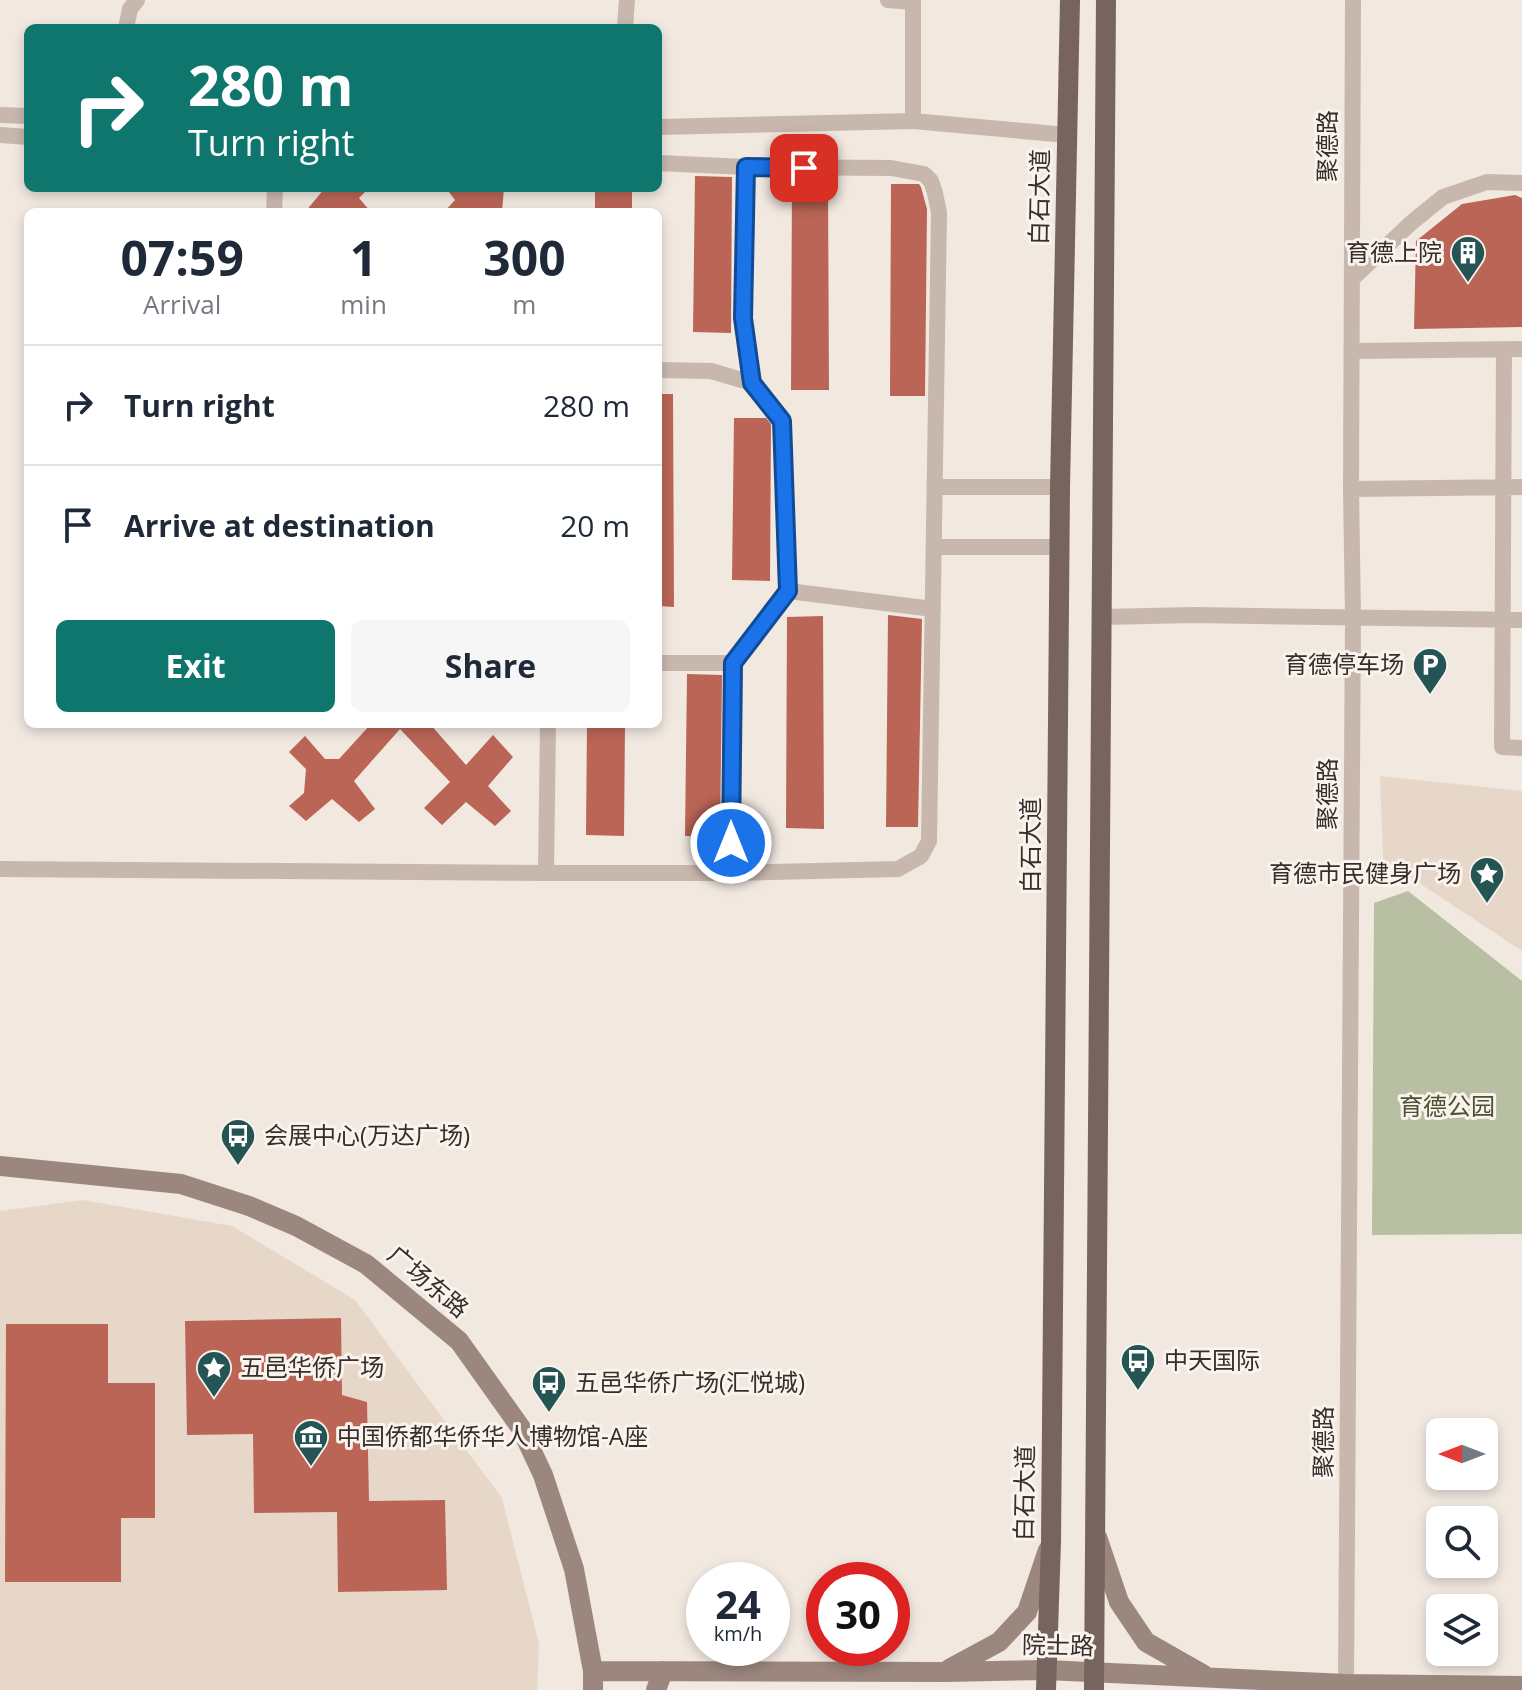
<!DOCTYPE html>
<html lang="en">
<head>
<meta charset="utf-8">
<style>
  :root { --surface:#fff; --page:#f6f6f7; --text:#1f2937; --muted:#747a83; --line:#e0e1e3; --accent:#0f766e }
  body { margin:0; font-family:"Open Sans","Noto Sans SC",sans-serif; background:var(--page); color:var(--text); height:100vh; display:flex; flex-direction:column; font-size:30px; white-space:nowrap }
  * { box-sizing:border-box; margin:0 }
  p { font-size:26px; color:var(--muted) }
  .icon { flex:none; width:44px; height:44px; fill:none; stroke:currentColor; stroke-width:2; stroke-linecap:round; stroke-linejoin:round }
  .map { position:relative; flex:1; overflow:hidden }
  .drawer { position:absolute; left:24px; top:208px; width:638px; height:520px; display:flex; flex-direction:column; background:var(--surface); border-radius:12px; box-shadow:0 4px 12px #0003 }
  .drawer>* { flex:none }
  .hud { position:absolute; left:24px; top:24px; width:638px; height:168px; border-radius:12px; box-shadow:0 4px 12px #0003; background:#0f766e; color:#fff; overflow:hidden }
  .needle { width:52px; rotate:270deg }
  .buttons { position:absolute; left:1426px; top:1418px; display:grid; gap:16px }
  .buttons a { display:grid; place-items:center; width:72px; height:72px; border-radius:12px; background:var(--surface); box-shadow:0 4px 12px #0003; font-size:40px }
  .speed { position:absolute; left:686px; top:1562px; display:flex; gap:16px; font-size:40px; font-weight:700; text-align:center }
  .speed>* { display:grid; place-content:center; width:104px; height:104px; border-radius:50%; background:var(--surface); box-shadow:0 4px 12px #0003; line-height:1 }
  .speed small { font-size:20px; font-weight:400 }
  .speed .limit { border:12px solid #d22; background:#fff; color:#111 }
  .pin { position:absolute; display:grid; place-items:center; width:68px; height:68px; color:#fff; margin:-34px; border-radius:16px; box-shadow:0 4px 12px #0006 }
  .me { position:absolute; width:88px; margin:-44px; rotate:0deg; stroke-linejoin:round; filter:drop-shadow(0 0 6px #0008) }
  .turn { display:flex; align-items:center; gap:28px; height:168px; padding:0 32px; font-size:36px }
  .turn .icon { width:104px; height:104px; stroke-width:2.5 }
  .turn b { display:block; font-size:56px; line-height:68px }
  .eta { display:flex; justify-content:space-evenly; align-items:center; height:136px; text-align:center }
  .eta b { font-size:48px; font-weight:700; line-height:56px }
  .button { display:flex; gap:16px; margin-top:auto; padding:16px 32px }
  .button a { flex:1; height:92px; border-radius:12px; background:var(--accent); color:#fff; font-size:32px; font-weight:700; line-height:92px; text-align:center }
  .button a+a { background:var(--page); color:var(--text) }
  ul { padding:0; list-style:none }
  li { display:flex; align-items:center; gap:24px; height:120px; padding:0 32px; border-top:2px solid var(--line) }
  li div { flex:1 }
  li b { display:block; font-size:30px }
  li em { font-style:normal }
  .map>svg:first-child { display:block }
</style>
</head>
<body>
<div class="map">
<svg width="1522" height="1690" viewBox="0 0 1522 1690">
  <rect width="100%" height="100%" fill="#f1e8e0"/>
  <path fill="#b8bfa2" d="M 1408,891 L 1522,981 L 1522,1234 L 1372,1235 L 1374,903 Z"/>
  <path fill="#e7d7c9" d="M 1380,776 L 1522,791 L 1522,951 L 1383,859 Z
    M 83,1200 L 232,1226 L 355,1300 L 502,1498 L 539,1644 L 537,1690 L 0,1690 L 0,1211 Z"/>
  <path fill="#ba6555" d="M 695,176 L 732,177 L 731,333 L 693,332 Z
    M 792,178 L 828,179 L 829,390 L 791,390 Z
    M 891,184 L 919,184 L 921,187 L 927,209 L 925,396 L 890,396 Z
    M 325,188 L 369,188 L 359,198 L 371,212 L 305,212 Z
    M 446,188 L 504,188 L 502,212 L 444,212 L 455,200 Z
    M 595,188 L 632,188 L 632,212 L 595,212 Z
    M 1515,195 L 1522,198 L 1522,327 L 1414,329 L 1416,241 L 1462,204 Z
    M 658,394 L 673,394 L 674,607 L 658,606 Z
    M 734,418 L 766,418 L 771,424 L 770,581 L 732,580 Z
    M 888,615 L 922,619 L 918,827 L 886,827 Z
    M 823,616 L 824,829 L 786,828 L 787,617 Z
    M 687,674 L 722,675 L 720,837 L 685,836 Z
    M 371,724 L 430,724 L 466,765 L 493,735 L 513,757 L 488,786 L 511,811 L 495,826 L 466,802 L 442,825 L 424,808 L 450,782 L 400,729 L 354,781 L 375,809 L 359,822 L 332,799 L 306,821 L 289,806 L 304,793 L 306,769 L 289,752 L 305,736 L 325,759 L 339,759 Z
    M 587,724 L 625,724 L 624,836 L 586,835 Z
    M 341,1318 L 342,1395 L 367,1402 L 369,1501 L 445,1500 L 447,1590 L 338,1592 L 337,1512 L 254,1513 L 253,1434 L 187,1435 L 185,1321 Z
    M 6,1324 L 108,1324 L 108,1383 L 155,1383 L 155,1518 L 121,1518 L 121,1582 L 5,1582 Z"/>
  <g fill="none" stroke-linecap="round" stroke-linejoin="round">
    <path stroke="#c8b7ad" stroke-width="16" d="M 888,0 L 913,2 L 913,121
      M 126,28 L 130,9 L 137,0
      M 625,28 L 627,0
      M 0,115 L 28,116
      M 658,127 L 913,121 L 1067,135
      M 0,135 L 28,137
      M 746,167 L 743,318 L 752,383
      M 274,212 L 275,188
      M 1352,279 L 1411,223 L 1443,197 L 1487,182 L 1522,183
      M 1504,349 L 1502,747 L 1522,748
      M 1353,351 L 1522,349
      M 658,370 L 711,371 L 752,383 L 782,421 L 788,591
      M 935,487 L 1060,487
      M 1351,489 L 1522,487
      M 934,547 L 1059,547
      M 1102,617 L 1194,615 L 1522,620
      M 658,663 L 733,663 L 731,873
      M 733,663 L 788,591 L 933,609
      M 0,869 L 546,873 L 731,873 L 898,869 L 921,856 L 929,841 L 939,213 L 935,193 L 931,181 L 924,174 L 891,168 L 746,167 L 658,163
      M 546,873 L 548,724
      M 1346,1684 L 1353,617 L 1351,489 L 1353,0"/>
    <path stroke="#9c877f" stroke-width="20" d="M 0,1166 L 181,1184 L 249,1206 L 296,1226 L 366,1264 L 459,1341 L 521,1428 L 543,1475 L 574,1569 L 593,1671 L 593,1690
      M 1097,1537 L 1119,1602 L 1146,1642 L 1204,1675
      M 949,1669 L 999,1642 L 1027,1612 L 1048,1550
      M 593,1671 L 945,1672 L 1046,1670 L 1346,1684 L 1522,1686
      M 656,1690 L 663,1671"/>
    <path stroke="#78645e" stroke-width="20" d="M 1046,1690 L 1051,1542 L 1060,487 L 1070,0
      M 1094,1690 L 1106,0"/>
  </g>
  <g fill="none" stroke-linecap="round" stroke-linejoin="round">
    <defs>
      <path id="route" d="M 731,843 L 733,663 L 788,591 L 782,421 L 752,383 L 743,318 L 746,167 L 804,168"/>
    </defs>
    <use href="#route" stroke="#114b97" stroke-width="20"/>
    <use href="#route" stroke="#1a73e8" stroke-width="14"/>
  </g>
  <defs>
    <symbol id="building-pin" viewBox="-11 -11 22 30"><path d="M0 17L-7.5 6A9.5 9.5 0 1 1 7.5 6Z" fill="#245554" stroke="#f9f2ed"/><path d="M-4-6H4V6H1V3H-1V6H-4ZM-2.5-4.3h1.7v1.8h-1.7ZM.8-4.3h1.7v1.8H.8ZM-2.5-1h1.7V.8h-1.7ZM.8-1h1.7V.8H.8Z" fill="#fff"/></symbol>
    <symbol id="parking-pin" viewBox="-11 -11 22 30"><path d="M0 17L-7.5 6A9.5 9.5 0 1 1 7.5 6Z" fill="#245554" stroke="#f9f2ed"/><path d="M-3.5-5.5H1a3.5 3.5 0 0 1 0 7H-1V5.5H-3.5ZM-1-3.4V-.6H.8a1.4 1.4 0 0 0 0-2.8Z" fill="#fff"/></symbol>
    <symbol id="sight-pin" viewBox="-11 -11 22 30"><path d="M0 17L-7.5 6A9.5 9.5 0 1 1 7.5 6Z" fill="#245554" stroke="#f9f2ed"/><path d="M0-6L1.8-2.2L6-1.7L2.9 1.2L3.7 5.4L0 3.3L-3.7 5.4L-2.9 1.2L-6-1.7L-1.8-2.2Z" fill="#fff"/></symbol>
    <symbol id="bus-pin" viewBox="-11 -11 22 30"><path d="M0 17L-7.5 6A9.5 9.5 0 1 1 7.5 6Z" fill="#245554" stroke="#f9f2ed"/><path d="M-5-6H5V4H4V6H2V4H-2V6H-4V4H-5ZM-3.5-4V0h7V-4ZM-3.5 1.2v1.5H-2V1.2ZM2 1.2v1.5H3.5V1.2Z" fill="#fff"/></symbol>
    <symbol id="museum-pin" viewBox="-11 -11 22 30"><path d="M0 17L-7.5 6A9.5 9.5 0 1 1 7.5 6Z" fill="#245554" stroke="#f9f2ed"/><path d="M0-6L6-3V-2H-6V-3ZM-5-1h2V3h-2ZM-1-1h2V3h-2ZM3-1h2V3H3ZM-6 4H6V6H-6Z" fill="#fff"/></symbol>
  </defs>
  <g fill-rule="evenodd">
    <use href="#building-pin" x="1448" y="233" width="40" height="54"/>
    <use href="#parking-pin" x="1410" y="645" width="40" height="54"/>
    <use href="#sight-pin" x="1467" y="854" width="40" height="54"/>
    <use href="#bus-pin" x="218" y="1116" width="40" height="54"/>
    <use href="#bus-pin" x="1118" y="1341" width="40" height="54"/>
    <use href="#sight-pin" x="194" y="1348" width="40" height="54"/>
    <use href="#bus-pin" x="529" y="1363" width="40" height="54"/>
    <use href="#museum-pin" x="291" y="1417" width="40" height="54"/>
  </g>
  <g text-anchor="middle" stroke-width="6" stroke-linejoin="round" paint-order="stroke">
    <g font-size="24" fill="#372e2b" stroke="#f9f2ed">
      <text transform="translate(1328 146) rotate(-90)" y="8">聚德路</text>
      <text transform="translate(1040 197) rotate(-89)" y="8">白石大道</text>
      <text transform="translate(1328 794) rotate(-90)" y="8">聚德路</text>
      <text transform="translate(1031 845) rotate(-90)" y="8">白石大道</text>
      <text transform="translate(428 1282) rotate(40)" y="8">广场东路</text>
      <text transform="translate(1324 1442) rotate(-90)" y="8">聚德路</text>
      <text transform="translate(1025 1493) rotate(-89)" y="8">白石大道</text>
      <text transform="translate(1058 1646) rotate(1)" y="8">院士路</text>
    </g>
    <g font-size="24" fill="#372e2b" stroke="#f9f2ed" text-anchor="start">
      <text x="1442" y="261" text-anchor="end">育德上院</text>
      <text x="1404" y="673" text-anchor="end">育德停车场</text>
      <text x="1461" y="882" text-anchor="end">育德市民健身广场</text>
      <text x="264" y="1144">会展中心(万达广场)</text>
      <text x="1164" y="1369">中天国际</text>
      <text x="240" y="1376">五邑华侨广场</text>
      <text x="575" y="1391">五邑华侨广场(汇悦城)</text>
      <text x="337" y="1445">中国侨都华侨华人博物馆-A座</text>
    </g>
    <g font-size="24" fill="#4a5331" stroke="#f9f2ed">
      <text x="1447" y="1115">育德公园</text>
    </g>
  </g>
</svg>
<div class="buttons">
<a><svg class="needle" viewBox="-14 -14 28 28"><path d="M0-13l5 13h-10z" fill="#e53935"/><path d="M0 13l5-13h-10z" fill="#747a83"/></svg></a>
<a><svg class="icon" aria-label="search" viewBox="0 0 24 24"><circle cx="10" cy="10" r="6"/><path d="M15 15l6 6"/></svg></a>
<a><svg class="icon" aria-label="layers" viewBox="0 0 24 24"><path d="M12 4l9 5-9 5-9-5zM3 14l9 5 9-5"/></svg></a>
</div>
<div class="speed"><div>24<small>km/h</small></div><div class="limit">30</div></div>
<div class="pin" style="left:804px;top:168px;background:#d93025"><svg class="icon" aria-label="arrive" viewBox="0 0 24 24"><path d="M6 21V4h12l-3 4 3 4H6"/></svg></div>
<svg class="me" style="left:731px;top:843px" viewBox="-20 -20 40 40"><circle r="17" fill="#1a73e8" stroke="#fff" stroke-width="3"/><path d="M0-11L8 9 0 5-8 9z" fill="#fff"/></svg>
<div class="hud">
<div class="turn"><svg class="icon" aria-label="right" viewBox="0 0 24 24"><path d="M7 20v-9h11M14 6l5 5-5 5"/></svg><div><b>280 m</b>Turn right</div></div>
</div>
<section class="drawer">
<div class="eta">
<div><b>07:59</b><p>Arrival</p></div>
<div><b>1</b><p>min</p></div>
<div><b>300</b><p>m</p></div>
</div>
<ul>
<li><svg class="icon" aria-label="right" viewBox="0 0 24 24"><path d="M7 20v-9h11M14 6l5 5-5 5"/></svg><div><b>Turn right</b></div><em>280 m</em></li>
<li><svg class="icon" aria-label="arrive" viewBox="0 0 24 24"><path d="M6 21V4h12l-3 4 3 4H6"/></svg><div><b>Arrive at destination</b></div><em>20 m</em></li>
</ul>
<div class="button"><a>Exit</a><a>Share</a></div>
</section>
</div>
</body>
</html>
